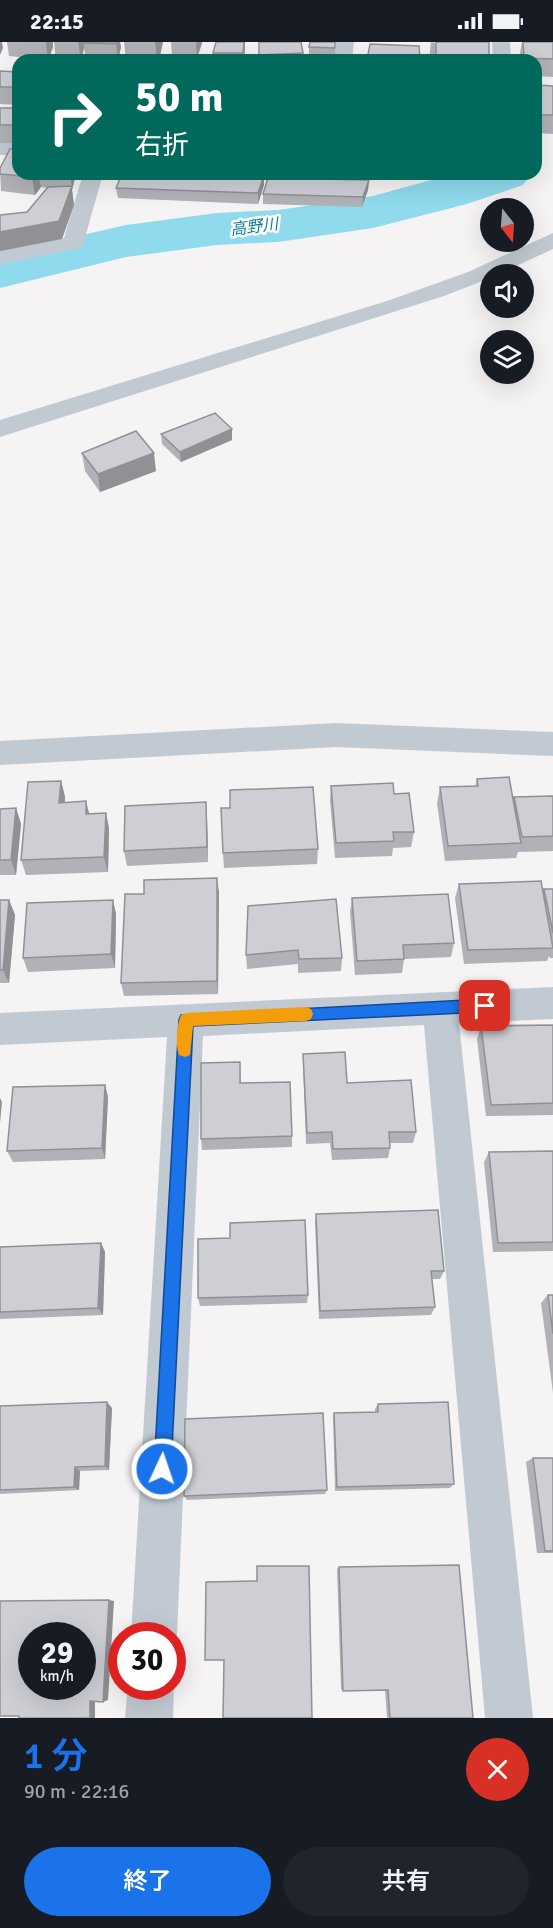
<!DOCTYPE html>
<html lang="ja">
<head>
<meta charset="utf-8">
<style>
  :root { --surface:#171b24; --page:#20242c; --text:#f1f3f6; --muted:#9ea1a6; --accent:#1a73e8 }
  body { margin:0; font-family:Signika,"Noto Sans JP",sans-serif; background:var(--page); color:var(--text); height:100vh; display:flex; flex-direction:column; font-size:22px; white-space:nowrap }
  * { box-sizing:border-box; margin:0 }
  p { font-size:20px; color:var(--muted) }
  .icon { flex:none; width:33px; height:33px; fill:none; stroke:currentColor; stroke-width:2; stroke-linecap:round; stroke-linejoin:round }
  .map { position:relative; height:1676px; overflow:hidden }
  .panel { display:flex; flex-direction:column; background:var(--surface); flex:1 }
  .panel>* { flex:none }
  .hud { position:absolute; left:12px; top:12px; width:530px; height:126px; border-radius:18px; box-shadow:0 6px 24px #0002; background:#00695c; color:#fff; overflow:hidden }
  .needle { width:39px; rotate:163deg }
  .tools { position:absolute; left:480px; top:156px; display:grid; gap:12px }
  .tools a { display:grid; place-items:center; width:54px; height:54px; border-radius:50%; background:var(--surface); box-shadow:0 6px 24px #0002; font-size:30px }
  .speed { position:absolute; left:18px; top:1580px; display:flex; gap:12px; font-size:30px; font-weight:700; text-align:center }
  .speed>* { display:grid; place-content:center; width:78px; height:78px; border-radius:50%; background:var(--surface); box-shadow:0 6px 24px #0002; line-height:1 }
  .speed small { font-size:15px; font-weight:400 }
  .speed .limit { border:9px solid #d22; background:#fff; color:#111 }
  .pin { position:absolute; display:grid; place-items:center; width:51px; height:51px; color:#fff; margin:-26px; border-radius:12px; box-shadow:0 3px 9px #0006 }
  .me { position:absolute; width:66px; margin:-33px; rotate:3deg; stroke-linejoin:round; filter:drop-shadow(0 0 4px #0008) }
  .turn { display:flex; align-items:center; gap:21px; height:126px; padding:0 24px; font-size:27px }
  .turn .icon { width:78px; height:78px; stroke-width:2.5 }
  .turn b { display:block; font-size:42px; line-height:51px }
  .round { display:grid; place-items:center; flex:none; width:63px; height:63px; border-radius:32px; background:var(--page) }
  .headline { display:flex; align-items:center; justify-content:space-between; height:102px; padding:0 24px }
  h1 { font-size:36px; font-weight:600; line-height:45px; color:var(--accent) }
  .cta { display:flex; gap:12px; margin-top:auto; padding:12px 24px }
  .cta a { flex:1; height:69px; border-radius:36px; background:var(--accent); color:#fff; font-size:24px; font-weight:600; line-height:69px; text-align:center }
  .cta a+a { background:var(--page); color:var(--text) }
  .status { display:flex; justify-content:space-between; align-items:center; height:42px; padding:0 30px; background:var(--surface); direction:ltr }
  .status svg { height:16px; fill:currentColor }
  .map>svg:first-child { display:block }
</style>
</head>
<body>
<div class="status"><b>22:15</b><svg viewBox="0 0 49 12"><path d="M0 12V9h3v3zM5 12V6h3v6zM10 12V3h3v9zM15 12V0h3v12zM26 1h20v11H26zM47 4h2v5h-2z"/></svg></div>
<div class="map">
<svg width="553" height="1676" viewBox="0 0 553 1676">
  <rect width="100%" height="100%" fill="#f5f3f3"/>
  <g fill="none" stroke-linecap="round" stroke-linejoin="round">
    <path fill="#90daee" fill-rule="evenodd" d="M 453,132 L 531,132 L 523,143 L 467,162 L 373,186 L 278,200 L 217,203 L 126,215 L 0,246 L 0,212 L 126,183 L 217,171 L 278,168 L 373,154 Z"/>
    <path fill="#c1cad2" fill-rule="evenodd" d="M 336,0 L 354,0 L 352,18 L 334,18 Z
      M 492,0 L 510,0 L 511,18 L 493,18 Z
      M 0,101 L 18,101 L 18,113 L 0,113 Z
      M 83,132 L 103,132 L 82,206 L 0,222 L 0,208 L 64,196 Z
      M 553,191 L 553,207 L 499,232 L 490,232 L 490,236 L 444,254 L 0,395 L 0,378 L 387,259 L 468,230 Z
      M 336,681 L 553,690 L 553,714 L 336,705 L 0,723 L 0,699 Z
      M 553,945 L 553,977 L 459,981 L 533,1676 L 485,1676 L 424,983 L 203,994 L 177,1593 L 172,1604 L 172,1593 L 131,1593 L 167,995 L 0,1003 L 0,971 Z
      M 172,1639 L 174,1644 L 173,1676 L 125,1676 L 128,1644 L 172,1644 Z"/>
  </g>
  <path fill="#b0b2b7" d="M 7,0 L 53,0 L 53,5 L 48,18 L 9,14 Z
    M 54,0 L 120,0 L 121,5 L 118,18 L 86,18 L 84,6 L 81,18 L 56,18 Z
    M 124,0 L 163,0 L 159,18 L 126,18 Z
    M 171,0 L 202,0 L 202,2 L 197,16 L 172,15 Z
    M 259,0 L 303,11 L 303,18 L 259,18 Z
    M 431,0 L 489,13 L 488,18 L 429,18 Z
    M 522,0 L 553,0 L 553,35 L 536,34 L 536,18 L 521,18 L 520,11 Z
    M 309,5 L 335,6 L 335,16 L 309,15 Z
    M 245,6 L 244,18 L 213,18 L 213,11 Z
    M 0,29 L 18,30 L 18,63 L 0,62 Z
    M 536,43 L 553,44 L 553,92 L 536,91 Z
    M 0,66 L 18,66 L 18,101 L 0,101 Z
    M 0,126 L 18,132 L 76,132 L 72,148 L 74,163 L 62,197 L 0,209 L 0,173 L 27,170 L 48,146 L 41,145 L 35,153 L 1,149 Z
    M 264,133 L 264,143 L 258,162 L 118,156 L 116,146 Z
    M 369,138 L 368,148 L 362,165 L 263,162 L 263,152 Z
    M 161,392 L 232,398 L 181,420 L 162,402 Z
    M 82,411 L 156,429 L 100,450 L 85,429 Z
    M 477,737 L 513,760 L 514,755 L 553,754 L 553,809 L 518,810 L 516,816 L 445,819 L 437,761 L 440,745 L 475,744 Z
    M 61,739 L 65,755 L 64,761 L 89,771 L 109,786 L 108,830 L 26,833 L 21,818 Z
    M 331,744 L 394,752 L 414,790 L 411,805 L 393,806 L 392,814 L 335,816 L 330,759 Z
    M 16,766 L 21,782 L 16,833 L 0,833 L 0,767 Z
    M 207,776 L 208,820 L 127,824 L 124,809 Z
    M 318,807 L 317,822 L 224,826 L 223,811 Z
    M 459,842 L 543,850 L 544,847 L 553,847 L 553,916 L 550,916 L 549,914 L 547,919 L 464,922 L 455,856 Z
    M 219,850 L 218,952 L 124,954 L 121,941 Z
    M 352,856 L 454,901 L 451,915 L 404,917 L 402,931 L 355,933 L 350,870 Z
    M 0,858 L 9,858 L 15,873 L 9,941 L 0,941 Z
    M 113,858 L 116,872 L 115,926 L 28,930 L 23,916 Z
    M 248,864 L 342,916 L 341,929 L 298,931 L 298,922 L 247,927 L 246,913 Z
    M 553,983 L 553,1073 L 486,1074 L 477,997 L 481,984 Z
    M 303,1012 L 347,1041 L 416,1090 L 413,1101 L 390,1101 L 390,1106 L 388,1116 L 332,1118 L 330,1101 L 306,1102 L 303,1024 Z
    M 240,1020 L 241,1041 L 292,1094 L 292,1105 L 202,1108 L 201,1097 Z
    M 105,1043 L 108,1055 L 105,1117 L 13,1120 L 7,1109 Z
    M 553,1109 L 553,1209 L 493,1210 L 484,1120 L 489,1110 Z
    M 316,1172 L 444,1229 L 440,1237 L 432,1237 L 435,1265 L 431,1273 L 319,1277 L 315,1181 Z
    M 101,1201 L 105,1210 L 103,1273 L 0,1277 L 0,1205 Z
    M 308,1253 L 307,1261 L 200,1264 L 198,1256 Z
    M 548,1253 L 553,1253 L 553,1351 L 541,1261 Z
    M 378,1362 L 454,1442 L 450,1446 L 335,1449 L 333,1376 L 334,1371 L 375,1370 L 375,1367 Z
    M 0,1364 L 112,1366 L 109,1428 L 80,1429 L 79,1448 L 0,1452 Z
    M 533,1416 L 553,1416 L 553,1511 L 537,1511 L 526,1420 Z
    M 327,1448 L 325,1452 L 187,1458 L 184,1454 Z
    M 339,1525 L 454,1676 L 388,1676 L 387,1675 L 385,1648 L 343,1649 L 341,1647 L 337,1527 Z"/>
  <path fill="#909195" d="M 0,0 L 2,0 L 3,6 L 0,13 Z
    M 46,0 L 53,0 L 53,5 L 48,18 Z
    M 78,0 L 86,0 L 84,1 L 84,6 L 81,18 Z
    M 116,0 L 120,0 L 121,5 L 118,18 Z
    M 155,0 L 163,0 L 159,18 L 157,18 Z
    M 196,0 L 202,0 L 197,16 Z
    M 244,0 L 245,0 L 245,6 L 244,18 L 243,18 Z
    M 34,132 L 38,132 L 41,145 L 35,153 L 32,135 Z
    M 70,132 L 76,132 L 72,148 L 74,163 L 62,197 L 0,209 L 0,190 L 72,145 Z
    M 264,133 L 264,143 L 258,162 L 258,151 Z
    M 369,138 L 368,148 L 362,165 L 363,155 Z
    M 232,387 L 232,398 L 181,420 L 180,410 Z
    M 154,411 L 156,429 L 100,450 L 98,432 Z
    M 61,739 L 65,755 L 64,776 L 59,761 Z
    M 86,759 L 90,775 L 86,772 Z
    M 206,760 L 207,776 L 208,820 L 207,805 Z
    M 16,766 L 21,782 L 16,833 L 11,818 Z
    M 106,771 L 109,786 L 108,830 L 104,815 Z
    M 217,836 L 219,850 L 218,952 L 217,939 Z
    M 9,858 L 15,873 L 9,941 L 3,928 Z
    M 113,858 L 116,872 L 115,926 L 111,912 Z
    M 105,1043 L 108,1055 L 105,1117 L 102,1106 Z
    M 0,1056 L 2,1060 L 0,1081 Z
    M 101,1201 L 105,1210 L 103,1273 L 98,1266 Z
    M 107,1360 L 112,1366 L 109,1428 L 105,1424 Z
    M 75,1425 L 80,1429 L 79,1448 L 74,1445 Z
    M 109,1558 L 114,1559 L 108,1658 L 103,1660 Z
    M 95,1657 L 95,1676 L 90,1676 L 90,1659 Z"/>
  <path fill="#cdcfd5" stroke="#909195" stroke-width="1.5" fill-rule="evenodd" d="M 84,0 L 116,0 L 116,2 L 84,1 Z
    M 216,0 L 244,0 L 243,11 L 213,11 Z
    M 259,0 L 301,0 L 303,11 L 259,13 Z
    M 310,0 L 335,0 L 335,6 L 309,5 Z
    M 436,0 L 489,0 L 489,13 L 436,13 Z
    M 523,0 L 553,0 L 553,17 L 524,16 Z
    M 370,2 L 419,4 L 420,18 L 367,18 Z
    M 0,29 L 18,30 L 18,45 L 0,45 Z
    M 536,43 L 553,44 L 553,73 L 536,73 Z
    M 0,66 L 18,66 L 18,83 L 0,83 Z
    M 10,107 L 18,107 L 18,132 L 34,132 L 32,135 L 0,132 L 0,126 Z
    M 122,132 L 219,132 L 264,133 L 258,151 L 116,146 Z
    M 268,136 L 369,138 L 363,155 L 263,152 Z
    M 72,144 L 59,179 L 0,190 L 0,173 L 27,170 L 48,145 Z
    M 215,371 L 232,387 L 180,410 L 161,392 Z
    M 136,389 L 154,411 L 98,432 L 82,411 Z
    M 509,735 L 521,801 L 448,804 L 440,745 L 478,744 L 477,737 Z
    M 61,739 L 59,761 L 86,759 L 86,772 L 106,771 L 104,815 L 21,818 L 28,740 Z
    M 393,741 L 394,752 L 409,751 L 414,790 L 393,790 L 394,799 L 336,801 L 331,744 Z
    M 313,745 L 318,807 L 223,811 L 221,766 L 230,766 L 230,748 Z
    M 553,754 L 553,794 L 522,795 L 514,755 Z
    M 206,760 L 207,805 L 124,809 L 125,764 Z
    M 16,766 L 11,818 L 0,818 L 0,767 Z
    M 217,836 L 217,939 L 121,941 L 125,852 L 144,852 L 144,838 Z
    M 541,839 L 553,906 L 468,908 L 459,842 Z
    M 544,847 L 553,847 L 553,891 Z
    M 448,852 L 454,901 L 403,903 L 404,917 L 357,919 L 352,856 Z
    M 336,857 L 342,916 L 299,917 L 298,908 L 246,913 L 248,864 Z
    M 0,858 L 9,858 L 3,928 L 0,928 Z
    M 113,858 L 111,912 L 23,916 L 27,861 Z
    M 553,983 L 553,1061 L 491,1063 L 481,984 Z
    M 345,1010 L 347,1041 L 411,1038 L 416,1090 L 389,1090 L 390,1106 L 333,1107 L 332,1090 L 307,1091 L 303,1012 Z
    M 240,1020 L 240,1041 L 290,1040 L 292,1094 L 201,1097 L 201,1021 Z
    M 105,1043 L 102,1106 L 7,1109 L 13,1045 Z
    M 553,1109 L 553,1200 L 498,1201 L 489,1110 Z
    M 438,1168 L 444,1229 L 431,1229 L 435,1265 L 320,1269 L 316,1172 Z
    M 305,1178 L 308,1253 L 198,1256 L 198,1197 L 230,1196 L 230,1181 Z
    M 101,1201 L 98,1266 L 0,1270 L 0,1205 Z
    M 548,1253 L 553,1253 L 553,1292 Z
    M 107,1360 L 105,1424 L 75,1425 L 74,1445 L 0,1448 L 0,1364 Z
    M 448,1360 L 454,1442 L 337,1445 L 334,1371 L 378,1370 L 378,1362 Z
    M 323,1371 L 327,1448 L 184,1454 L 185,1377 Z
    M 533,1416 L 553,1416 L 553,1509 L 545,1509 Z
    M 459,1523 L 473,1676 L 390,1676 L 388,1648 L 343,1649 L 339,1525 Z
    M 257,1524 L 309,1524 L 312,1676 L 223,1676 L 224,1618 L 205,1618 L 206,1540 L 257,1539 Z
    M 109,1558 L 103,1660 L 90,1659 L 90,1676 L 19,1676 L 19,1674 L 0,1674 L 0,1559 ZM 32,1593 L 82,1593 L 82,1644 L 32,1644 Z"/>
  <path fill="#1a73e8" stroke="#114b97" stroke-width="1.5" d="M 485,957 L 491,959 L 493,964 L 491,968 L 485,970 L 193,984 L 171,1427 L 169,1434 L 162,1436 L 156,1434 L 154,1427 L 179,978 L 181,973 Z"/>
  <path fill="#f59e0b" d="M 306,965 L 311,967 L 313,972 L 311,977 L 306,979 L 193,984 L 190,1013 L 185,1015 L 179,1013 C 175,1003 177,983 181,973 L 186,971 Z"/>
  <g text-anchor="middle" stroke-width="5" stroke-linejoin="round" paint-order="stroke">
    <g font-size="16" font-style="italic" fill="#0c7c9b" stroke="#fff">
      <text transform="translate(254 184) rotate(-7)" y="6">高野川</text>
    </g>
  </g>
</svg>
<div class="tools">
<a><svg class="needle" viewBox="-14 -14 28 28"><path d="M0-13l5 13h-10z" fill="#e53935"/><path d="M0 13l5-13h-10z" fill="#9ea1a6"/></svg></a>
<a><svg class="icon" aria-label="sound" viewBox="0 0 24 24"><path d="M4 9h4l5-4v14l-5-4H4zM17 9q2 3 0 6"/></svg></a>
<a><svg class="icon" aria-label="layers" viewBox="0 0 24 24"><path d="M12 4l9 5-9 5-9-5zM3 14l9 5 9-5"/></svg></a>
</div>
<div class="speed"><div>29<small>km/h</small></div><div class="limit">30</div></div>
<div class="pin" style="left:485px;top:964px;background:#d93025"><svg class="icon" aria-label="arrive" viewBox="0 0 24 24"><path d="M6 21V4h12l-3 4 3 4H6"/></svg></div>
<svg class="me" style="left:162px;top:1427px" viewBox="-20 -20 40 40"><circle r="17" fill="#1a73e8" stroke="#fff" stroke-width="3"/><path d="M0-11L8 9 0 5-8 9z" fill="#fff"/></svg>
<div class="hud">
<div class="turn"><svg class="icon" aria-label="right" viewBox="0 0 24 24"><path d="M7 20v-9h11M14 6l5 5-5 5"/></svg><div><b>50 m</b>右折</div></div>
</div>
</div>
<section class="panel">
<div class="headline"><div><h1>1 分</h1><p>90 m · 22:16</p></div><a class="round" style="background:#d93025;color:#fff"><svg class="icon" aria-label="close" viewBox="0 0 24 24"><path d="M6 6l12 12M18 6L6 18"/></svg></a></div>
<div class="cta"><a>終了</a><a>共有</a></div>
</section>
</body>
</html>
